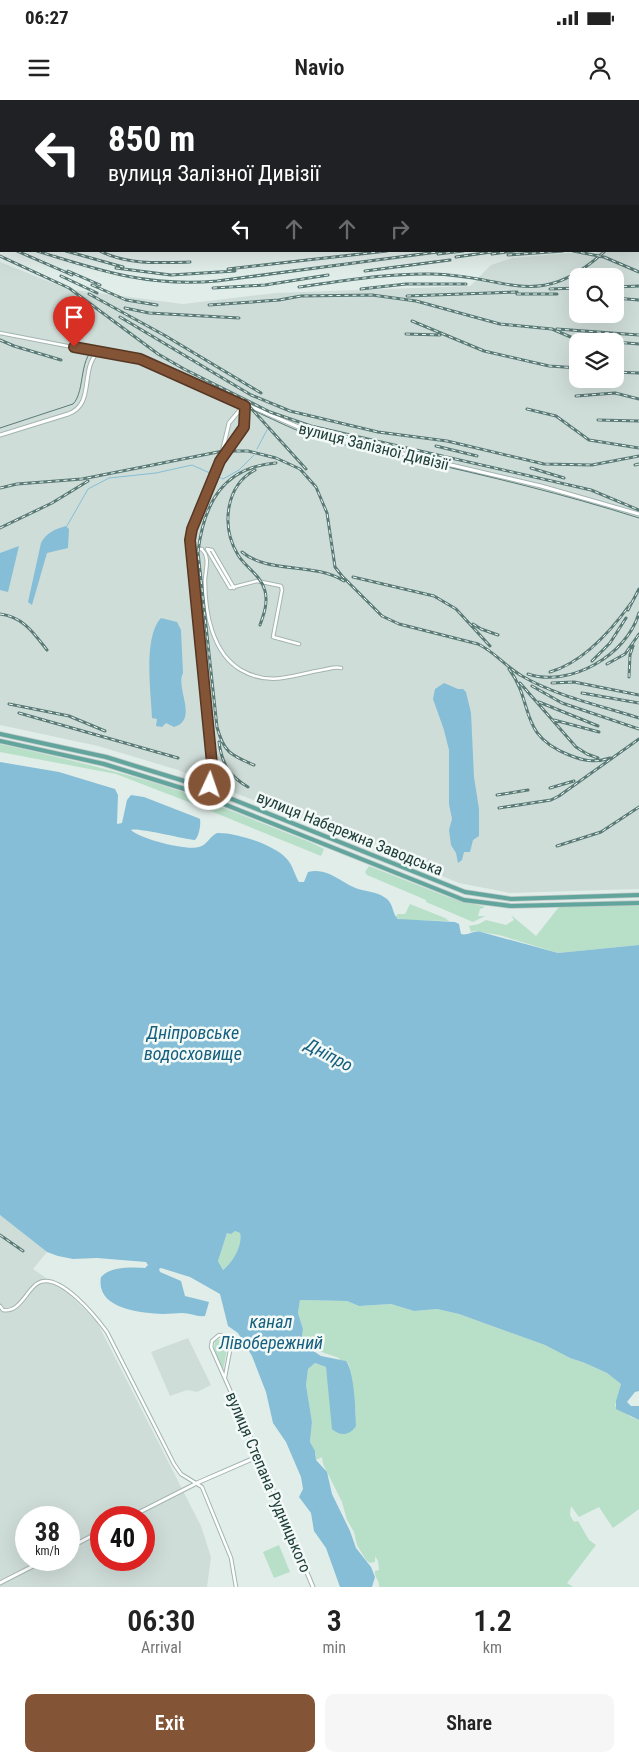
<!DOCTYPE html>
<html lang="en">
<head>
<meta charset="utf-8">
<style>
  :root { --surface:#fff; --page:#f6f6f6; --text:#222; --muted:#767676; --accent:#845437 }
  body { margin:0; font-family:"Roboto Condensed",sans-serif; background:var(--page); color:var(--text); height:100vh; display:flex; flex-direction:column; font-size:19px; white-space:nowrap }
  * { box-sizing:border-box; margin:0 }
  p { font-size:16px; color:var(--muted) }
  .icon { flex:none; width:28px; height:28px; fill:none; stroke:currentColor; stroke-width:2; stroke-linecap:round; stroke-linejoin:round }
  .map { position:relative; height:1487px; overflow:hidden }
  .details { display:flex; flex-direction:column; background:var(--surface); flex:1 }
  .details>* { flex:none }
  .top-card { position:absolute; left:0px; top:0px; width:640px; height:152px; box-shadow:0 5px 20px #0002; background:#202124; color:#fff; overflow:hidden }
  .buttons { position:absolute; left:569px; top:168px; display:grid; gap:10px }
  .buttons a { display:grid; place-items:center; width:55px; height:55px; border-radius:10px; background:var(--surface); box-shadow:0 5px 20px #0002; font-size:25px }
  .speed { position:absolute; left:15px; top:1406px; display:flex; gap:10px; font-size:25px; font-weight:700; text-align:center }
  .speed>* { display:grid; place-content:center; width:65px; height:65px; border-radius:50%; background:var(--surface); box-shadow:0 5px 20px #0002; line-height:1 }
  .speed small { font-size:12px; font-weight:400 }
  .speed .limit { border:8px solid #d22; background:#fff; color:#111 }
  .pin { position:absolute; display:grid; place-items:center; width:42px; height:42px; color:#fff; margin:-51px -21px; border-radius:50% 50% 50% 0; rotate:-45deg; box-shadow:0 0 5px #0007 }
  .pin .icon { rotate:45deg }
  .me { position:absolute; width:55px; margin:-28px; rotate:3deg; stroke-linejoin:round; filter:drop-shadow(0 0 4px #0008) }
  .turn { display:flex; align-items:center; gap:18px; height:105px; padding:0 25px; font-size:22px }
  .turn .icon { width:65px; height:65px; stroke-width:2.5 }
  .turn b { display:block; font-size:35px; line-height:42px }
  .lanes { display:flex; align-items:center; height:48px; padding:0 25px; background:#0003; justify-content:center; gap:25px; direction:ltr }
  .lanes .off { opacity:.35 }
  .eta { display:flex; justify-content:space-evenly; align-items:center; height:85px; text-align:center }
  .eta b { font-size:30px; font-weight:600; line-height:35px }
  .button { display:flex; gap:10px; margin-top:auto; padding:10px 25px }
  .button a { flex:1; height:58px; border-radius:10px; background:var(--accent); color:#fff; font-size:20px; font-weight:600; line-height:58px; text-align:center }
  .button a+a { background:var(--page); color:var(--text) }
  .status { display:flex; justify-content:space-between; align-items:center; height:35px; padding:0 25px; background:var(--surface); direction:ltr }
  .status svg { height:14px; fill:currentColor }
  header { display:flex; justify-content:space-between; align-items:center; height:65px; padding:0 25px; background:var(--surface); font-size:22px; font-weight:600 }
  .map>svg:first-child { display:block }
</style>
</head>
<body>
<div class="status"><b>06:27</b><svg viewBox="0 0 49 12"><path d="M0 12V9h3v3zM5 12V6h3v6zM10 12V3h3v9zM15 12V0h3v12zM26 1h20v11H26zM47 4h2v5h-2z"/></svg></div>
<header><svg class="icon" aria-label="menu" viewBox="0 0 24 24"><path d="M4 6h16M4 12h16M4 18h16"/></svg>Navio<svg class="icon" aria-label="person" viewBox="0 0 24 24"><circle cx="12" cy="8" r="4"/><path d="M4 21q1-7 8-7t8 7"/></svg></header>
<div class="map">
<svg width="639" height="1487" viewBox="0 0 639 1487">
  <rect width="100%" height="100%" fill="#e1ede9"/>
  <path fill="#cfddd8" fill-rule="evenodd" d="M 639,124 L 639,789 L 510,793 L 459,783 L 178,670 L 98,646 L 0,625 L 0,162 L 68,189 L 183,204 L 275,193 L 470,186 L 491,165 L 512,158 L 569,153 L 594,155 L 599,151 L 639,151 ZM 578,176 L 615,176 L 615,214 L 578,214 ZM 578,241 L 615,241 L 615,279 L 578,279 Z
    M 0,1115 L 47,1152 L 33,1169 L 67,1192 L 97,1222 L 201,1426 L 211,1457 L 207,1487 L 0,1487 ZM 26,1418 L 69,1418 L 69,1460 L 26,1460 ZM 101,1418 L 144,1418 L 144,1460 L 101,1460 Z
    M 188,1238 L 211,1285 L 197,1292 L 187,1290 L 170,1296 L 151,1252 Z"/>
  <path fill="#b8dfc8" d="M 0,644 C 67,659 132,674 197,697 L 199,706 L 116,674 L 0,652 Z
    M 199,698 L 312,743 L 324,749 L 321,756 L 201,707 Z
    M 369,766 L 448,797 L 485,807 L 480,809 L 478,816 L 485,816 L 473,822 L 426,802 L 426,800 L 367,775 L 365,772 Z
    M 410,804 L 445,818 L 449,821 L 402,820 L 395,817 L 398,814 L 405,814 Z
    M 639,805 L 639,845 L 558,853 L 499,835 L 475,831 L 471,832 L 469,826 L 479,824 L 486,820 L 506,825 L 514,820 L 511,815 L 536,836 L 559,807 Z
    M 235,1131 L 240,1133 C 243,1146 232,1163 223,1170 L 218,1161 L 227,1133 Z
    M 300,1200 L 347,1201 L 359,1206 L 391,1204 L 414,1211 L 437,1209 L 459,1214 L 545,1245 L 570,1258 L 585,1263 L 607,1273 L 621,1284 L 615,1306 L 631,1317 L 639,1320 L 639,1409 L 613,1428 L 599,1407 L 579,1417 L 571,1406 L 570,1415 L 574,1422 L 578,1421 L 589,1440 L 596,1445 L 567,1483 L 573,1487 L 379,1487 C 380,1481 374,1477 375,1471 L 379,1470 L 378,1461 L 375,1456 L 375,1462 L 370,1463 L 366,1460 L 357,1445 L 354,1432 L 347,1420 L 342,1402 L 323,1364 L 322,1357 L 316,1360 L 316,1354 L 310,1342 L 312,1322 L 306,1285 L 308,1269 L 315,1263 L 326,1267 L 327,1274 L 356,1326 L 356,1312 L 349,1264 L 346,1261 L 340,1260 L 339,1258 L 313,1249 L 305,1241 L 301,1243 L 303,1229 L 298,1213 Z
    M 222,1238 L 228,1243 L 223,1271 L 214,1248 L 215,1241 Z
    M 279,1445 L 290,1472 L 274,1478 L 263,1452 Z"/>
  <path fill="#85bed6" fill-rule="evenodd" d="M 66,426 L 69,429 L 68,448 L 47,453 L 32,505 L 28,502 L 41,443 C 46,433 55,429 66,426 Z
    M 19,446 L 8,492 L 0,490 L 0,453 Z
    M 161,518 L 177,522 L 181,530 L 183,573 C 175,588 199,620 174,627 L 166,623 L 162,627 L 156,626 L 157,619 L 152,618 C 151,593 143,537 161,518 Z
    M 444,583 L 458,589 L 463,589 L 466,592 L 471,613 L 474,677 L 479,709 L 479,736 L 473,740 L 470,752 L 464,752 L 462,760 L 458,763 L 456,753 L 451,745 L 449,730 L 452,719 L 449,704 L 449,650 L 444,630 L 433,599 L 435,589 Z
    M 0,662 L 59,672 L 115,689 L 118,695 L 117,724 L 122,723 L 127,700 L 131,695 L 144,697 L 198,718 L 200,719 C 201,725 199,736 195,740 C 183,739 137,727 131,730 C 140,739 187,751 199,747 C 207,745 210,736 217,733 C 235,732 274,745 286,758 C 293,765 294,774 299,782 L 304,782 L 308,772 C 329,766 344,786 362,790 C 372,792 379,793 387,799 C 394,805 392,814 398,819 L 455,822 L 459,824 L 461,834 C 468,836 473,830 481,832 L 558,853 L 639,845 L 639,1291 L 635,1292 L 627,1302 L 631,1306 L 639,1306 L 639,1320 L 616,1309 L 616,1301 L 621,1284 L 607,1273 L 585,1263 L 570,1258 L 545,1245 L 459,1214 L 437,1209 L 414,1211 L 391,1204 L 359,1206 L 347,1201 L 300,1200 L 298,1213 L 303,1229 L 301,1243 L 321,1256 L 346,1261 C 354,1270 356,1313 356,1326 C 350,1335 341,1337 332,1329 L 326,1267 L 315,1263 L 308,1269 L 306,1285 L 312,1322 L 310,1342 L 315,1351 L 316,1360 L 327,1372 L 332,1394 L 350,1431 L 356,1448 L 371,1467 L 375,1477 L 372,1487 L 340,1487 L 326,1448 L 314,1431 L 311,1413 L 299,1397 L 303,1389 L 301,1377 L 286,1342 L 273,1323 L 266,1292 L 252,1256 L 238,1233 L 228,1226 L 220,1194 L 190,1177 L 161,1168 L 159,1169 L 160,1172 L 181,1181 L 185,1196 L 209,1202 L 205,1216 C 197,1217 190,1213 182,1213 C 176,1213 169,1214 163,1214 C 141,1213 95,1209 101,1177 C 111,1166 132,1167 145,1168 L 148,1165 L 146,1162 L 97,1158 L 73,1159 L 58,1156 L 47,1152 L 0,1115 ZM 235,1131 L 240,1133 C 243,1146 232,1163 223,1170 L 218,1161 L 227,1133 L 231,1134 Z"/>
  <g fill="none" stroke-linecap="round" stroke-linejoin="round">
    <path stroke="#85bed6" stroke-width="1" d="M 257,349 L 267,330
      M 217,376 L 223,379 L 239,370 L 254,355
      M 67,426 L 88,389 L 109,378 L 156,373 L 192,365 L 212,374"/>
    <defs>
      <path id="minor" d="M 325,0 L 325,1
        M 367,0 L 367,1
        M 451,0 L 451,1
        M 130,1 L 130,0
        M 0,233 L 98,252
        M 190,448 L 202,449
        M 201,449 C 211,456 205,471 205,481 C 205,512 212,553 241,570 C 271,587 292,575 322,570 C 329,569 335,566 341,568
        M 207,449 L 230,488 L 257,481 L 281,486 L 282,490 L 273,537 L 299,544
        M 207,449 L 212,450 L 234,488
        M 0,1206 L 3,1210 C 20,1213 27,1189 38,1183 C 59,1171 96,1217 107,1232 L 174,1364 L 181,1374 L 202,1387 L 231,1458 L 236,1487
        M 225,1277 L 231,1245 L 226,1237 L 219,1235 L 212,1241 L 211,1247 L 259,1356"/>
      <path id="tertiary" d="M 269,0 L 269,1
        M 0,335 L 68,314 C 95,305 80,271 97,253 L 107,253 L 152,264 L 310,332 L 541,386 L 639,414
        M 222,358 L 242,332 L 245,322 L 245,306
        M 205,696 L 213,674 L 190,440 L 192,429 L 220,361 L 229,323 L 244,305
        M 128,1418 L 197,1383 L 259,1356 L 313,1487
        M 69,1448 L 101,1431
        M 0,1483 L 45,1460"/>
      <path id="primary" d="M 0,634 L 106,657 L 194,684 L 465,792 L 511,799 L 639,795
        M 0,641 L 104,664 L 191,691 L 464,800 L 511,806 L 639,803"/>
      <path id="trunk" d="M 0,47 L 1,47
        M 0,53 L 1,54"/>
    </defs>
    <use href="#minor" stroke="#a3b5b1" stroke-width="4.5"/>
    <use href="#tertiary" stroke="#a3b5b1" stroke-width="5"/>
    <use href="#primary" stroke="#c1c9c8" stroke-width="5.5"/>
    <use href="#trunk" stroke="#c1c9c8" stroke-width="5.5"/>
    <use href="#minor" stroke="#fff" stroke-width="2.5"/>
    <use href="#tertiary" stroke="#fff" stroke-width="3"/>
    <use href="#primary" stroke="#62a59d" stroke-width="4"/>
    <use href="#trunk" stroke="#468982" stroke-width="4"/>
    <path stroke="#5a7a76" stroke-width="1" d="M 0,49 L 1,50
      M 0,328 L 73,304 C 86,291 78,253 98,248 C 119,244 265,317 294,329 C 326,344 376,350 412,359 C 488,376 564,394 639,418"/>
    <defs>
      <path id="rail" d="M 0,89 L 1,89
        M 0,96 L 1,97
        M 0,109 L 1,109
        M 0,122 L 1,122
        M 0,137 L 1,137
        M 17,151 L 72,175
        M 37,151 C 101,171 148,187 217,181 L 445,151
        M 66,151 L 123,167
        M 100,151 C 127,165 160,163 190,162
        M 573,151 L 604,157 L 639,172
        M 438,154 L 463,151
        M 492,154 L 514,151
        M 508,155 L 563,151
        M 0,156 L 69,188 L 158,254 L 184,269 L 270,312 L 311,326 L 591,390 L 639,410
        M 456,157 L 498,151
        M 116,168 L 171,175 L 235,171
        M 228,169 L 387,151
        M 68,171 L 100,185
        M 365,171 L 450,160
        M 61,176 L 97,193
        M 92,185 L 126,200 L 157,205
        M 299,187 C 343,181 388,173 432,174 C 507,175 538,213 605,151
        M 615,187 L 639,186
        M 213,188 L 265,185 L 328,175
        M 361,189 L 406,184 L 466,184
        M 550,189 L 578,188
        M 89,194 L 164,235 L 261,293
        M 517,194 L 557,194
        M 407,196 L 517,192
        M 615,198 L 639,200
        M 209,205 L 279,200 L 301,196 L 372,195 L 416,201 L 500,224 L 552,229 L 573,238 L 610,241
        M 125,208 L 149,213 L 239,218
        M 120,217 L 251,295 L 290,311 L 378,332 L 447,341 L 544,364 L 592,365 L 639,356
        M 412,221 L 484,251 L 549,266 L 578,268
        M 557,229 L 639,235
        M 406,234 L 440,235
        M 0,240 L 14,246 L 61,260
        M 615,242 L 639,244
        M 615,272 L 639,273
        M 576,296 L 615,293 L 639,299
        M 249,306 L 306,369
        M 527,309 L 556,316 L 589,340 L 639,348
        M 598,320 L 639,321
        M 436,346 L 477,356
        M 635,365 L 639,364
        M 531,368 L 564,378
        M 255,370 C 225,386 221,427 238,455 C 246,468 261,475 265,491 C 268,503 264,514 260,525
        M 0,388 L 17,384 L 82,379 L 223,351 L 248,351 L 276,358 L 300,369 L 316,387 L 327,413 L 335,467 L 342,476 L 382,516 L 399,524 L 478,544 C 495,552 506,567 522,576 C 556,596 602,606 639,618
        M 0,428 L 52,403 L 88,381
        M 242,452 C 268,474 314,462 344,481
        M 353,477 L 434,496 L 456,509 L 490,546
        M 628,510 L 639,489
        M 0,514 C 23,517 33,532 47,550
        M 473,524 L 481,529 L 498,535
        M 592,561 L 610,543 L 626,518
        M 607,564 L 625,554 L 639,534
        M 509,569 C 535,604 517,634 569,655 C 584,661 595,663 610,658
        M 550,572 C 584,562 611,531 631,503
        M 528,574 C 570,588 627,555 639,513
        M 629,577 L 630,555 L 633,546
        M 520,583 L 576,647 L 587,654 L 598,658
        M 552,583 L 574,582 L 639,595
        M 532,586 L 562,603 L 639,629
        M 582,593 L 639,603
        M 539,602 L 598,626
        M 9,604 L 69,616 L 105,631
        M 19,613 L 178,658
        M 554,620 L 599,632
        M 219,642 C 222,664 229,676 248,687
        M 254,665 C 231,655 224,653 217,627 L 198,452 C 204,403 223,367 276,363
        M 550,688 L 574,681
        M 497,695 L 528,690
        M 499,708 L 551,700 L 559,696 L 639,639
        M 557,746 L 601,732 L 639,707
        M 0,1135 L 23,1151"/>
    </defs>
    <use href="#rail" stroke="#5a7a76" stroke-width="3"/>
    <use href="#rail" stroke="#f2f9f6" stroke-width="1" stroke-dasharray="4" stroke-linecap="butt"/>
  </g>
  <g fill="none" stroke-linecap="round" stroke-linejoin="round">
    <defs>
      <path id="route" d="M 74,247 L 140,259 L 245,306 L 244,327 L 220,361 L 192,429 L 190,440 L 213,674 L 210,685"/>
    </defs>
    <use href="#route" stroke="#563724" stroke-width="12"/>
    <use href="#route" stroke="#845437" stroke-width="9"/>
  </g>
  <g text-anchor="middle" stroke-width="5" stroke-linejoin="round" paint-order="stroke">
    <g font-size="16" fill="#203f3a" stroke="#f2f9f6">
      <text transform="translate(374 346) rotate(14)" y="6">вулиця Залізної Дивізії</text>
      <text transform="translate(350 733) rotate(22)" y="6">вулиця Набережна Заводська</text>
      <text transform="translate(269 1382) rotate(67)" y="6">вулиця Степана Рудницького</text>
    </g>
    <g font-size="18" font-style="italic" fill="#165f7f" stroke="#f2f9f6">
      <text x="193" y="939">Дніпровське<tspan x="193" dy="21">водосховище</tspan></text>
      <text transform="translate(329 955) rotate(28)" y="6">Дніпро</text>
      <text x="271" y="1228">канал<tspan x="271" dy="21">Лівобережний</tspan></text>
    </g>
  </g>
</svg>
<div class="buttons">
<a><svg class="icon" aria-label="search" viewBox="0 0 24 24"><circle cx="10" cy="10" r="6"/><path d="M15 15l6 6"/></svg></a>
<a><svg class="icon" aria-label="layers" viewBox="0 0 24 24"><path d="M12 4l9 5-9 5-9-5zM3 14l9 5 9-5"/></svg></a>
</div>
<div class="speed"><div>38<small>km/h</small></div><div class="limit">40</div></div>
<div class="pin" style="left:74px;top:247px;background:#d93025"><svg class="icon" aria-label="arrive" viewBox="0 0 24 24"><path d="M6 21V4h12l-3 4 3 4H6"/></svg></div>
<svg class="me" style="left:210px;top:685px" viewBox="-20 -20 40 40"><circle r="17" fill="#845437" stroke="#fff" stroke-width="3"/><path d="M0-11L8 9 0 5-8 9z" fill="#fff"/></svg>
<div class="top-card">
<div class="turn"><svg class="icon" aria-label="left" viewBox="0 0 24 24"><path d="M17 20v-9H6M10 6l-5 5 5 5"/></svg><div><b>850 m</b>вулиця Залізної Дивізії</div></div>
<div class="lanes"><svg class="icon" aria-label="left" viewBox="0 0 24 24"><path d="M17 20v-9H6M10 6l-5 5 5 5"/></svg><svg class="icon off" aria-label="ahead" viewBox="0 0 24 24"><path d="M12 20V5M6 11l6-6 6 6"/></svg><svg class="icon off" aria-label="ahead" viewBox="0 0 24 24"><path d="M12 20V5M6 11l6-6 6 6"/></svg><svg class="icon off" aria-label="right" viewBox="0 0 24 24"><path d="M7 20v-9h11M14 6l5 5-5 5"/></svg></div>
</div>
</div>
<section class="details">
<div class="eta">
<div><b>06:30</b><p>Arrival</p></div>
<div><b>3</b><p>min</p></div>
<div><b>1.2</b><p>km</p></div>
</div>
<div class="button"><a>Exit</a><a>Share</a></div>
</section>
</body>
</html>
